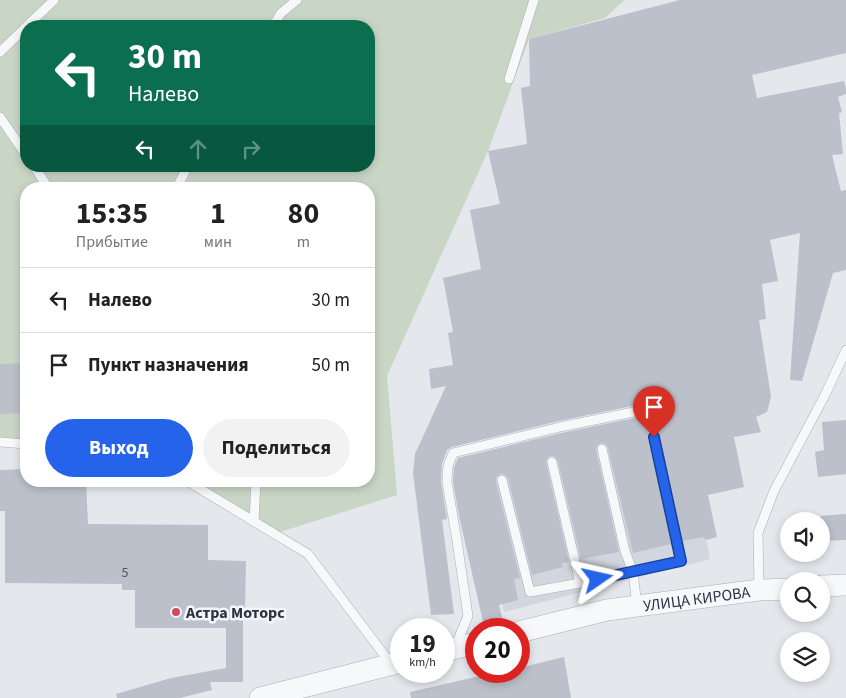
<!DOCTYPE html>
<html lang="ru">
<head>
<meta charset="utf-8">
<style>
  :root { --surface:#fff; --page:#f2f2f2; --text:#222; --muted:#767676; --line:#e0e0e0; --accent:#2563eb }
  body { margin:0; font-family:"Source Sans 3",sans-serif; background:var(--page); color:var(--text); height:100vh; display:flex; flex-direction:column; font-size:19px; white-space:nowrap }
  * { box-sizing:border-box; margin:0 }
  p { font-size:16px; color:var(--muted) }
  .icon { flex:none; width:28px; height:28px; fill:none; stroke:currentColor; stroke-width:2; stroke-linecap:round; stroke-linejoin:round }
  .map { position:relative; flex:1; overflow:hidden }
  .details { position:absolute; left:20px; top:182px; width:355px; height:305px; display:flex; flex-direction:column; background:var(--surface); border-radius:20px; box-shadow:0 2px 8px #0003 }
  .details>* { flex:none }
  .hud { position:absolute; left:20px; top:20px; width:355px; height:152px; border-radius:20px; box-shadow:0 2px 8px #0003; background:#0b6e4f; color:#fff; overflow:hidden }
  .buttons { position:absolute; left:780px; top:512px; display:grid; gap:10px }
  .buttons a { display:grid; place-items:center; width:50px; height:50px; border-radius:50%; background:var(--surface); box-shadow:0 2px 8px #0003; font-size:25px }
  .speed { position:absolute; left:390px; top:618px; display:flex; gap:10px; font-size:25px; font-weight:700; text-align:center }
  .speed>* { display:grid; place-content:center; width:65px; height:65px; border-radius:50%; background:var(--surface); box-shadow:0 2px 8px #0003; line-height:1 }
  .speed small { font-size:12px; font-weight:400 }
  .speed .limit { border:8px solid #d22; background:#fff; color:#111 }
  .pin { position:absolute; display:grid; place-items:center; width:42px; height:42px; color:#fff; margin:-51px -21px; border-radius:50% 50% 50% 0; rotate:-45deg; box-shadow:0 0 5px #0007 }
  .pin .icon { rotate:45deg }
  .me { position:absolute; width:55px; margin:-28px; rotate:79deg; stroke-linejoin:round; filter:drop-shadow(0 0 4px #0008) }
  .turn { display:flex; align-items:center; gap:18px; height:105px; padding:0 25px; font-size:22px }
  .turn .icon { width:65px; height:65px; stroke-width:2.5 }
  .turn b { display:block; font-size:35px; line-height:42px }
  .lanes { display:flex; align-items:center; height:48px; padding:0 25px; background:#0003; justify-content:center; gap:25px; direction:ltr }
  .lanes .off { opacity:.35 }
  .eta { display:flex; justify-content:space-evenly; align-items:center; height:85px; text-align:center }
  .eta b { font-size:30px; font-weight:700; line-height:35px }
  .primary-button { display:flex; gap:10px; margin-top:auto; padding:10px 25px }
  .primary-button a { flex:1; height:58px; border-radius:30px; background:var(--accent); color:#fff; font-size:20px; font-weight:700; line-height:58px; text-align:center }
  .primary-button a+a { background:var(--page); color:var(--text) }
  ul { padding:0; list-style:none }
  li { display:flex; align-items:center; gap:15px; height:65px; padding:0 25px; border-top:1px solid var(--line) }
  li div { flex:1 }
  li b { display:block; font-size:19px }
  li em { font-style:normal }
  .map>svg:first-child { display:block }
</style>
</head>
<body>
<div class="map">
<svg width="846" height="698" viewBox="0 0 846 698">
  <rect width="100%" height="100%" fill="#e4e7ec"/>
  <path fill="#d2d6de" d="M 679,411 L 689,448 L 710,559 L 504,612 L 469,459 Z"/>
  <path fill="#c9d6c5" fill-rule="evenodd" d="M 0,0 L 624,0 L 605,18 L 529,39 L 488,151 L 387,376 L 397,495 L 280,532 L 188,481 L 369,481 L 369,189 L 26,189 L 26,444 L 0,442 ZM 26,26 L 369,26 L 369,166 L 26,166 Z"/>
  <path fill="#bbc0ca" d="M 680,0 L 846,0 L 846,53 L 752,75 L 757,98 L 844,81 L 846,88 L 846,94 L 838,97 L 842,112 L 839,113 L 843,154 L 832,155 L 841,191 L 846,190 L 846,270 L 833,273 L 802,381 L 790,380 L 800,233 L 770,240 L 778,281 L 762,284 L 766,319 L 759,320 L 771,397 L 767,412 L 756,417 L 761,432 L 734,437 L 744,487 L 708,495 L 717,537 L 706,540 L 703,537 L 683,541 L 660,436 L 658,432 L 653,431 L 649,433 L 648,438 L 671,544 L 633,553 L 608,448 L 606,444 L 601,443 L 597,445 L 596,450 L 619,552 L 581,559 L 558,461 L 554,456 L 550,456 L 546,460 L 546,463 L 569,562 L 562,563 L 563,567 L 532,575 L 508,478 L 504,474 L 500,474 L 496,478 L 496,482 L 520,578 L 514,579 L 518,600 L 499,605 L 503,621 L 484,626 L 459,516 L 453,482 L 454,467 L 458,458 L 561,433 L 649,415 L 652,413 L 654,408 L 652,405 L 647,403 L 559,421 L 452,447 L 447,450 L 442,464 L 441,482 L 447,519 L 442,520 L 454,614 L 431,615 L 413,473 L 415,454 L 446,386 L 431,389 L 429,369 L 453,365 L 448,333 L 453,332 L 443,278 L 481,269 L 470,210 L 500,204 L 488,151 L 527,144 L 521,88 L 530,86 L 529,39 Z
    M 26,363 L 26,413 L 0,414 L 0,364 Z
    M 846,420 L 846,474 L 818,477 L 815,452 L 824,450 L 822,422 Z
    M 26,469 L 26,481 L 86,481 L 88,524 L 208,525 L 208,560 L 246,561 L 245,611 L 243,611 L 243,682 L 210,682 L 212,690 L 180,698 L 117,698 L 116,694 L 171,678 L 226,668 L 226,628 L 135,628 L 135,590 L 122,590 L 122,584 L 5,583 L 5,511 L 0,511 L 0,470 Z
    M 846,514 L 846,540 L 821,541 L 821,516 Z
    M 564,657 L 571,698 L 411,698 L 410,692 L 502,671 L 519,671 L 519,668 Z"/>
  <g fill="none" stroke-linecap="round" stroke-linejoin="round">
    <defs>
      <path id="service" d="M 27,26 L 54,0
        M 273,26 L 281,13 L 297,0
        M 0,52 L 26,27
        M 509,79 L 534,0
        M 0,117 L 26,155
        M 34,166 L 49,189
        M 176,189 L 188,166
        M 0,442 L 26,444
        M 602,449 L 625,551 L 633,572 L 637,606
        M 552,462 L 580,583 L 633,572 L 681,561 L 654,437
        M 502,480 L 530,592 L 580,583
        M 187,481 L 308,554 L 391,664
        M 254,522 L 256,481
        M 759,590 L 758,533 L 774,491 L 825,395 L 846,350
        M 455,647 L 468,616 L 457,541 L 447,482 L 448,466 L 453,453 L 560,427 L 648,409"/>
      <g id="tertiary">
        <path d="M 821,586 L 846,585"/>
        <path id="s1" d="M 519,632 L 607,610 L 759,590 L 789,589"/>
        <path d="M 444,651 L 476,643"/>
        <path d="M 260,698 L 401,662"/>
      </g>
    </defs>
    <use href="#service" stroke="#a9aeb7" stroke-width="10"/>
    <use href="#tertiary" stroke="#a9aeb7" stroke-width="22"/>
    <use href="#service" stroke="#f7f8fa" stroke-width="9"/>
    <use href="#tertiary" stroke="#f7f8fa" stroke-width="21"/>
  </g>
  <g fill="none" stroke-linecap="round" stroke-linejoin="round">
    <defs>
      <path id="route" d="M 598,579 L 681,561 L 654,437"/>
    </defs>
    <use href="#route" stroke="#184099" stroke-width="12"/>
    <use href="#route" stroke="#2563eb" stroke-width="9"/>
  </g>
  <circle fill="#d1495b" stroke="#f4f6f9" stroke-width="2" cx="176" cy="612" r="5"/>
  <g text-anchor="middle" stroke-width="5" stroke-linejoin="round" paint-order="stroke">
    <g font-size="14" fill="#4f5766">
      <text x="125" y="577">5</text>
    </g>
    <g font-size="16" fill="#2b3445" stroke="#f4f6f9">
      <text dy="6" stroke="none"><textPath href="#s1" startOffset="181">УЛИЦА КИРОВА</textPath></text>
    </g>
    <g font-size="16" font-weight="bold" fill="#2b3445" stroke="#f4f6f9" text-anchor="start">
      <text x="186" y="618">Астра Моторс</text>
    </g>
  </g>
</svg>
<div class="buttons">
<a><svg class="icon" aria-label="sound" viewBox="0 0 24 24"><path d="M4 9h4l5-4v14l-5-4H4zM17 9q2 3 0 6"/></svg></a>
<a><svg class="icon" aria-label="search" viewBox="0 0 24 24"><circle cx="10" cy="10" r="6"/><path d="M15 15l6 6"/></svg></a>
<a><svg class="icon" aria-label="layers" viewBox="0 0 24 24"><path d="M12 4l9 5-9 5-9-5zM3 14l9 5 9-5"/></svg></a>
</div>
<div class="speed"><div>19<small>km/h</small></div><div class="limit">20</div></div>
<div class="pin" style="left:654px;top:437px;background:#d93025"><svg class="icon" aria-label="arrive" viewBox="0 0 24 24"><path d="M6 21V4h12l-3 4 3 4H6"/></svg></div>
<svg class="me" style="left:598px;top:579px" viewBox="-20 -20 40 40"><path d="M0-17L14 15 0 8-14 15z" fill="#2563eb" stroke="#fff" stroke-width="4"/></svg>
<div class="hud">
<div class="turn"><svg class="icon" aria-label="left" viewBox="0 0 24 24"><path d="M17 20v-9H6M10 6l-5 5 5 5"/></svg><div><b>30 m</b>Налево</div></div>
<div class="lanes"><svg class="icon" aria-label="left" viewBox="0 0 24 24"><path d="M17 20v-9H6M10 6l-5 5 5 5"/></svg><svg class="icon off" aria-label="ahead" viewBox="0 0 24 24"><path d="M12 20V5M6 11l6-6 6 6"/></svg><svg class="icon off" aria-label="right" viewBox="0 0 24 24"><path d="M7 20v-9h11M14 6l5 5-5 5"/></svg></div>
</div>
<section class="details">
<div class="eta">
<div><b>15:35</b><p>Прибытие</p></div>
<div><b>1</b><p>мин</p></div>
<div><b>80</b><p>m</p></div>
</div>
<ul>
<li><svg class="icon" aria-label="left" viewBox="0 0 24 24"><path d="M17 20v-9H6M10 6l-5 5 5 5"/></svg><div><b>Налево</b></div><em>30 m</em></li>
<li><svg class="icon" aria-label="arrive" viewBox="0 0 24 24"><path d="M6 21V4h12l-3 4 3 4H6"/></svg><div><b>Пункт назначения</b></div><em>50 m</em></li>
</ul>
<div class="primary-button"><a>Выход</a><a>Поделиться</a></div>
</section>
</div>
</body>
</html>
